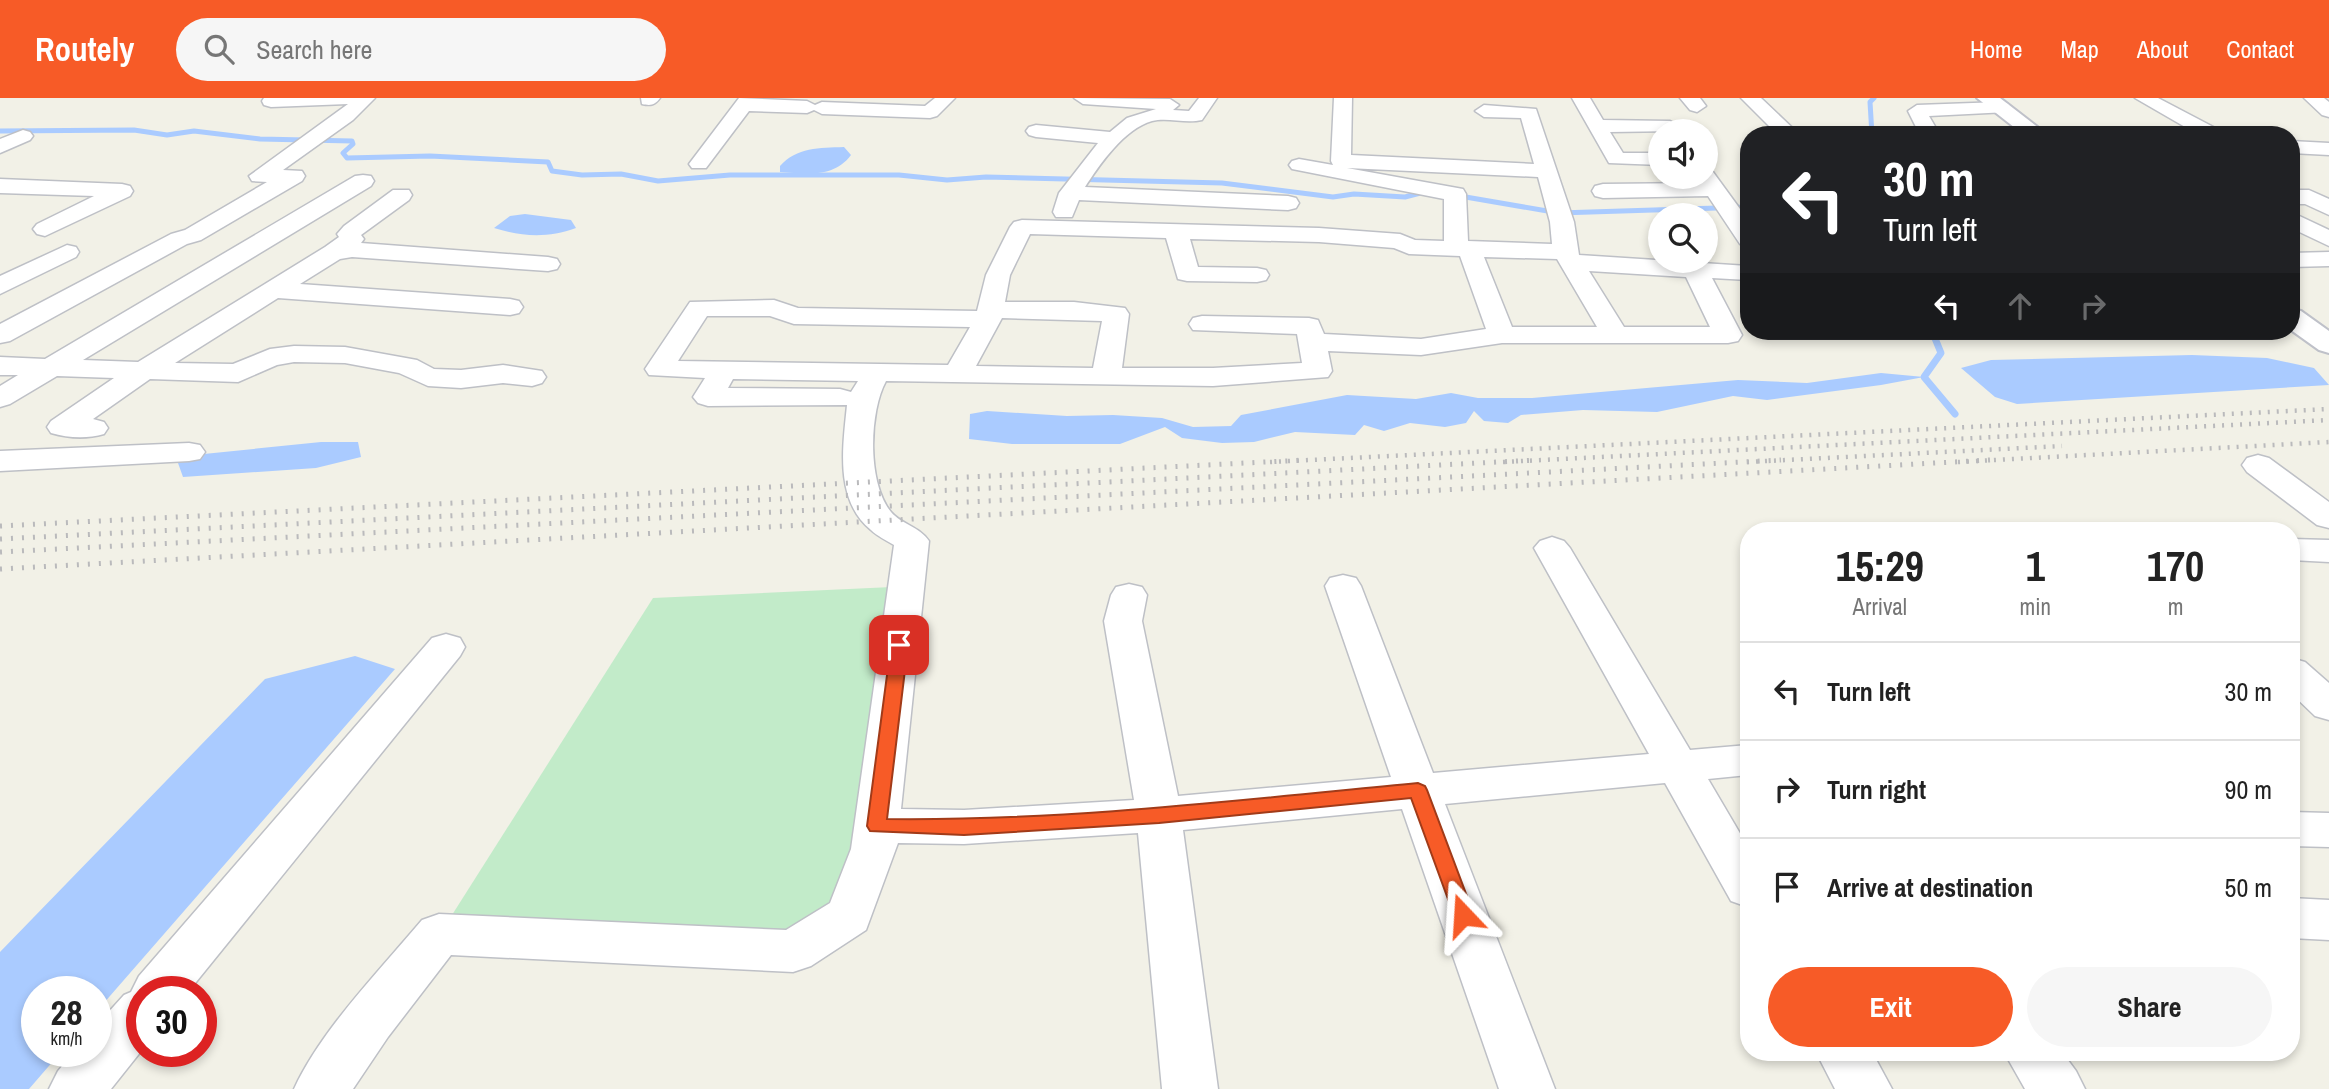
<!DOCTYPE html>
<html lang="en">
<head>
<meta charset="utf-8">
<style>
  :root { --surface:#fff; --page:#f6f6f6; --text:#222; --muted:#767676; --line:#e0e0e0; --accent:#f75b27 }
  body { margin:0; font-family:"Archivo Narrow",sans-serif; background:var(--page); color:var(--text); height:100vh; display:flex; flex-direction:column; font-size:26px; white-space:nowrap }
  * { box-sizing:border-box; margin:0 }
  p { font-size:23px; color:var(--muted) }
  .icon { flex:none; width:38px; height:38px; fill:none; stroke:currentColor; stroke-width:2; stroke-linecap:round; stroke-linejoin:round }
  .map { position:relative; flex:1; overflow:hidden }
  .sheet { position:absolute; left:1740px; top:424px; width:560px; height:539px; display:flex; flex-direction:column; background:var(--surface); border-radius:28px; box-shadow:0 4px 10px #0003 }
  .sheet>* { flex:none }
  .hud { position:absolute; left:1740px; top:28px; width:560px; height:214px; border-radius:28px; box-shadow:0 4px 10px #0003; background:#202124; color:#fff; overflow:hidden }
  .tools { position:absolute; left:1648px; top:21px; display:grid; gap:14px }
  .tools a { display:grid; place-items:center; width:70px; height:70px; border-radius:50%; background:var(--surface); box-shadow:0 4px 10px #0003; font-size:35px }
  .speed { position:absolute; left:21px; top:878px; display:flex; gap:14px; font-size:35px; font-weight:700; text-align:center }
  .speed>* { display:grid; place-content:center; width:91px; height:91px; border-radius:50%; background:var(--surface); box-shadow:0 4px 10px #0003; line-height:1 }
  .speed small { font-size:18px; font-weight:400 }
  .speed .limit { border:10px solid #d22; background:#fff; color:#111 }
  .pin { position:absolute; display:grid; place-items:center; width:60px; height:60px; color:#fff; margin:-30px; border-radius:14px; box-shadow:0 4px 10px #0006 }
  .me { position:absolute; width:77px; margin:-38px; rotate:340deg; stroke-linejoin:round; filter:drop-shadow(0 0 5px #0008) }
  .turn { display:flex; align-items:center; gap:24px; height:147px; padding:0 28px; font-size:32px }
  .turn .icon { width:91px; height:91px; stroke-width:2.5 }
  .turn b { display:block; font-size:49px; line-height:60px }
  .lanes { display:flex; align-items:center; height:66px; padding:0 28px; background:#0003; justify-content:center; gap:35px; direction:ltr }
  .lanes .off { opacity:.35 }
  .eta { display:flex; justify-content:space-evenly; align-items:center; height:119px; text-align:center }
  .eta b { font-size:42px; font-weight:700; line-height:49px }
  .primary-button { display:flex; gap:14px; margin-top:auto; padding:14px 28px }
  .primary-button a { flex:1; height:80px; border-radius:42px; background:var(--accent); color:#fff; font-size:28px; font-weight:700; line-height:80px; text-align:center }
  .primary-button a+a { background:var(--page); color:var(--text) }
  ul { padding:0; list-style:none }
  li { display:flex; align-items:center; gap:21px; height:98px; padding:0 28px; border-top:2px solid var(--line) }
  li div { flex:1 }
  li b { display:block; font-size:26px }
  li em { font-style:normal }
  header { display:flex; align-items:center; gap:42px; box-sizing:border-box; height:98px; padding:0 35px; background:var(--accent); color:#fff }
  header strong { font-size:33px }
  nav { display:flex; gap:38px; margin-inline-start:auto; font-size:24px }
  .search { width:490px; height:63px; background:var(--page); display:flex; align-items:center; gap:18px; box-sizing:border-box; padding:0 24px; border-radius:38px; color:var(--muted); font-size:26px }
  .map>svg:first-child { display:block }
</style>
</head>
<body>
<header>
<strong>Routely</strong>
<div class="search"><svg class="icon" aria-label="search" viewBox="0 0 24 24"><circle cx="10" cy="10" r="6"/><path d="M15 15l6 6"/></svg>Search here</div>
<nav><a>Home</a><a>Map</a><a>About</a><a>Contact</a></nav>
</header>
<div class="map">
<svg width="2329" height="991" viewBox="0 0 2329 991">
  <rect width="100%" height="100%" fill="#f2f1e7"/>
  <path fill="#c2ebc9" d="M 892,489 L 857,742 L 835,814 L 795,837 L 445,828 L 653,500 Z"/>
  <path fill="#aacbff" d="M 844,49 L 851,57 C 834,80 807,76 780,74 L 780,68 C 797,49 819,50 844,49 Z
    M 525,116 L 571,122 L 576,130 C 548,140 523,139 494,130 L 510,118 Z
    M 2192,257 L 2267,260 L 2314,270 L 2329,287 L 2017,306 L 1995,299 L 1961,270 L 1991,262 Z
    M 1881,275 L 1924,279 L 1881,287 L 1767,302 L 1733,298 L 1657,314 L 1583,312 L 1521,317 L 1508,325 L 1484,323 L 1474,313 L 1466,325 L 1445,329 L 1410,325 L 1384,333 L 1364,327 L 1355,337 L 1295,334 L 1254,344 L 1222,345 L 1182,340 L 1165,329 L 1120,346 L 1012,346 L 969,341 L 970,316 L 987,313 L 1067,318 L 1113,317 L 1162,320 L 1193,329 L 1231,328 L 1241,317 L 1347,297 L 1416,301 L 1451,295 L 1478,300 L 1532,300 L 1738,282 L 1807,285 Z
    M 321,344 L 358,344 L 361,359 L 316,370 L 183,379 L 178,365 L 184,358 Z
    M 355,558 L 395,571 L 96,914 L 96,894 L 37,894 L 37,954 L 61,954 L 29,991 L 0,991 L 0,854 L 265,581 Z"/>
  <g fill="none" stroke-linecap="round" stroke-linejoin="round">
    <path stroke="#aacbff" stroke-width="5" d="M 0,33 L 134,32 L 167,37 L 194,33 L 260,41 L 352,43 L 353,46 L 343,55 L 347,60 L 430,58 L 548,64 L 552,73 L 582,77 L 621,76 L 658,83 L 730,77 L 899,77 L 947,82 L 986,79 L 1222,85 L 1333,99 L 1354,96 L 1405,99 L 1428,93
      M 1872,37 L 1870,4 L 1874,0
      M 1454,97 L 1559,115 L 1748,109"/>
    <path stroke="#aacbff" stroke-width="7" d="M 1932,233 L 1941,255 L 1924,279 L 1955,316"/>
    <defs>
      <path id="street" d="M 264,0 L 375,0 L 353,22 L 283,72 L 302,73 L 305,78 L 302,83 L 201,142 L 187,146 L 10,243 L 0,245 L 0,226 L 171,136 L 185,132 L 267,84 L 252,83 L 249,78 L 348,6 L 271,9 L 264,7 L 262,3 Z
        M 641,0 L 660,0 C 655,7 651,8 642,6 Z
        M 739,0 L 807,3 L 815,7 L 822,4 L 925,8 L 935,0 L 955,0 L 937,18 L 930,20 L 822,16 L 814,12 L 807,15 L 749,13 L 706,70 L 692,70 L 689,66 Z
        M 1074,0 L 1170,1 L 1179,7 L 1173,12 L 1189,13 L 1199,0 L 1217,0 L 1202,22 C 1185,26 1168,19 1152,23 C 1124,31 1100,66 1085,89 L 1288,98 L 1296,100 L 1299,105 L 1296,110 L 1288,112 L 1079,102 L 1072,119 L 1056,119 L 1053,114 L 1059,95 L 1098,45 L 1036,39 L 1029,37 L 1026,33 L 1029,29 L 1036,27 L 1110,34 L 1127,20 L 1156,11 L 1083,6 Z
        M 1334,0 L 1352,0 L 1351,57 L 1534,66 L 1521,20 L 1484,19 L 1475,13 L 1484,7 L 1536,11 L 1574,124 L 1579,157 L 1748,168 L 1748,182 L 1712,180 L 1742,237 L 1738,243 L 1728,245 L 1502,245 L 1421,257 L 1328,253 L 1332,273 L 1328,279 L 1213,288 L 886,283 C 869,314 867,385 891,414 C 901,426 920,429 929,443 L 901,711 L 964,712 L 1134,702 L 1104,523 L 1111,497 L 1116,489 L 1129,486 L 1142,489 L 1147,497 L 1142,523 L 1178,698 L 1391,679 L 1325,488 L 1330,480 L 1343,477 L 1356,480 L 1361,488 L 1433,675 L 1649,656 L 1534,450 L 1540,443 L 1552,439 L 1564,443 L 1570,450 L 1690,652 L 1748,647 L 1748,677 L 1708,681 L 1748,749 L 1748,809 L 1731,803 L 1665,685 L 1445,706 L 1555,991 L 1499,991 L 1402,711 L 1183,732 L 1218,991 L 1162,991 L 1138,735 L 964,746 L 898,745 L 866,832 L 811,868 L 793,874 L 451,857 L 388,939 L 353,991 L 294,991 C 321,932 380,872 422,822 L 439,816 L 786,832 L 830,805 L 851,751 L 894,447 C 886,442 877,438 871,432 C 834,402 843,348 847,307 L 708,308 L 698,305 L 693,299 L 705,280 L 649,277 L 645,271 L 690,204 L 774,202 L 798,210 L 977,213 L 986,177 L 1010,129 L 1014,124 L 1022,122 L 1319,130 L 1400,136 L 1415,142 L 1444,143 L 1444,101 L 1292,71 L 1289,67 L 1292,63 L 1299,61 L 1333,67 L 1331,63 ZM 1347,70 L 1538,79 L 1550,124 L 1552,146 L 1468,143 L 1466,96 L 1463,91 ZM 1030,136 L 1166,140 L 1178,181 L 1187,183 L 1257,184 L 1266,182 L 1269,177 L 1266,172 L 1257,170 L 1198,169 L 1190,141 L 1319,144 L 1394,150 L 1409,156 L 1460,158 L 1486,231 L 1421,241 L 1324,236 L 1318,222 L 1309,220 L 1202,218 L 1193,220 L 1189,226 L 1193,232 L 1297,236 L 1302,265 L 1213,270 L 1122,270 L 1129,216 L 1125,210 L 1074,204 L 1005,204 L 1010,177 ZM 1484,159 L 1557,161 L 1597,229 L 1512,229 ZM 1589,173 L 1686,179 L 1710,229 L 1624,229 ZM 707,218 L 770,218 L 794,226 L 970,229 L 948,267 L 678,263 ZM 1002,220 L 1102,223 L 1093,270 L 976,268 ZM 733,281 L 858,283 L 851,294 L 840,291 L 728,290 Z
        M 1572,0 L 1590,0 L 1603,22 L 1670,23 L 1680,29 L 1677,33 L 1610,34 L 1623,55 L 1661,55 L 1661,67 L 1609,65 Z
        M 1680,0 L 1700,0 L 1706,8 L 1697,14 L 1690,12 Z
        M 1741,0 L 1761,0 L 1800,37 L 1778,37 Z
        M 2135,0 L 2158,0 L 2221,33 L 2224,37 L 2199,37 Z
        M 2304,0 L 2324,0 L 2329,4 L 2329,19 L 2322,17 Z
        M 2001,4 L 2008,6 L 2010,10 L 2008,14 L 1929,18 L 1940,37 L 1920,37 L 1908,13 L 1917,7 Z
        M 23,32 L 30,34 L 33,38 L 30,42 L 0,55 L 0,41 Z
        M 2291,43 L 2329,45 L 2329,57 L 2291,55 Z
        M 1706,73 L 1713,74 L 1748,122 L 1748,148 L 1740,146 L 1708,98 L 1603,100 L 1595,98 L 1592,93 L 1595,88 L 1603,86 L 1698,85 L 1694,79 L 1706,79 Z
        M 363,77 L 371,78 L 374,83 L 371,88 L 83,262 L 138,264 L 325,149 L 339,139 L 337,136 L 344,128 L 393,92 L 409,92 L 412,97 L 409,102 L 361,137 L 364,141 L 361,145 L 548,159 L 557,161 L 560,166 L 557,171 L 548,173 L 352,159 L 340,161 L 300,186 L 510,201 L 519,203 L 523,209 L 519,215 L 510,217 L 278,200 L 175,265 L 233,266 L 270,251 L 294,248 L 345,249 L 417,262 L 434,271 L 461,272 L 503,267 L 542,273 L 546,279 L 542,285 L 532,288 L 503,285 L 461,290 L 428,288 L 399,275 L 345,265 L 294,264 L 277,267 L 238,284 L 150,281 L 93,321 L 104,324 L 108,330 L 104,336 C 87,341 68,340 51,335 L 47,329 L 51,323 L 114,280 L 57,278 L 10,306 L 0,309 L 0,288 L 18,277 L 0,277 L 0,259 L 45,261 L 355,78 Z
        M 0,81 L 122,86 L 130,88 L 133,93 L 130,98 L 45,138 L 37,136 L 33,131 L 37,126 L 94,98 L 0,95 Z
        M 2291,92 L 2309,92 L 2329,101 L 2329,117 L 2305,106 L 2291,106 Z
        M 2291,114 L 2329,132 L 2329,148 L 2291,130 Z
        M 67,147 L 76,149 L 79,154 L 76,159 L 0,196 L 0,178 Z
        M 2329,154 L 2329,168 L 2291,169 L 2291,155 Z
        M 189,345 L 200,347 L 205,354 L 200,361 L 189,363 L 0,373 L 0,353 Z
        M 2258,357 L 2269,360 L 2329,404 L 2329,430 L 2317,427 L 2247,374 L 2242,367 L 2247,360 Z
        M 2291,441 L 2329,442 L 2329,464 L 2291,462 Z
        M 446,536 L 460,540 L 465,549 L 460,558 L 188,894 L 142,894 L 142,952 L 111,991 L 49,991 L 58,973 L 74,954 L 96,954 L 96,928 L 124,897 L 131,894 L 139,878 L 432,540 Z
        M 2291,560 L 2305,564 L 2329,585 L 2329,622 L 2315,618 L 2291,595 Z
        M 2291,714 L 2329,715 L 2329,749 L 2291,748 Z
        M 2291,800 L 2329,802 L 2329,842 L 2291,840 Z
        M 1816,954 L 1872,954 L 1892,991 L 1835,991 Z
        M 2004,954 L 2062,954 L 2076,973 L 2085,991 L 2025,991 Z"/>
      <path id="secondary" d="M 1977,0 L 2000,0 L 2048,37 L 2024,37 Z
        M 2291,211 L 2301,213 L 2329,233 L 2329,255 L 2319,252 L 2291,232 Z"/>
    </defs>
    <use href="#street" stroke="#bec0c6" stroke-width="3"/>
    <use href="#secondary" stroke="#bfc1c9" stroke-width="4"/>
    <use href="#street" fill="#fff" fill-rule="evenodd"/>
    <use href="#secondary" fill="#fff" fill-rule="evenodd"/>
    <path stroke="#bababc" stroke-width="4.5" stroke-dasharray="2 7" stroke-linecap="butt" d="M 1270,364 L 2329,311
      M 1503,364 L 2329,322
      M 1747,364 L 2062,348
      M 1958,364 L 2329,344"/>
    <path stroke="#bababc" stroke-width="5" stroke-dasharray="2 9" stroke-linecap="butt" d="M 0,428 L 1305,362
      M 0,441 L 1537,362
      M 0,454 L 1781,362
      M 0,471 L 1990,362"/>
  </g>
  <path fill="#f75b27" stroke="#a13b19" stroke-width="2" d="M 899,541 L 908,547 L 887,721 C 1065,723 1241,702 1418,685 L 1425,688 L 1427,692 L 1474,817 L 1471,823 L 1463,825 L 1456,823 L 1411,700 L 1159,725 L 964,737 L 870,733 L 867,728 L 891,547 Z"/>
</svg>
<div class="tools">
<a><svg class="icon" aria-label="sound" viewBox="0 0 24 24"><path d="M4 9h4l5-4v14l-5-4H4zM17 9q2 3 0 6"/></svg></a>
<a><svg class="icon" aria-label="search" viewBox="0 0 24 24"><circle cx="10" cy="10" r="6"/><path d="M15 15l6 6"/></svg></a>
</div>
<div class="speed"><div>28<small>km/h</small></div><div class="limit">30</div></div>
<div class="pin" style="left:899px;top:547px;background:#d93025"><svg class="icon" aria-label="arrive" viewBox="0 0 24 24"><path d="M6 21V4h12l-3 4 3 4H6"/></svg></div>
<svg class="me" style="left:1463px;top:817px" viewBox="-20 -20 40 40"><path d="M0-17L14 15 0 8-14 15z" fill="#f75b27" stroke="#fff" stroke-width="4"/></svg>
<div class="hud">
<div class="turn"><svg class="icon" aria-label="left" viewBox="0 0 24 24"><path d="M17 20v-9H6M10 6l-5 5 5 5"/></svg><div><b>30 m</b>Turn left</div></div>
<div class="lanes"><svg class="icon" aria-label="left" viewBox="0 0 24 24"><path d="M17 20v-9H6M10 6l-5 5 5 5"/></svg><svg class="icon off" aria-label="ahead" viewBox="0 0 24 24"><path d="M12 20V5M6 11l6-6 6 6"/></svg><svg class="icon off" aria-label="right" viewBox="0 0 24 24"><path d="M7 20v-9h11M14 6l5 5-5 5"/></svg></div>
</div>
<section class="sheet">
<div class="eta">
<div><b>15:29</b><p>Arrival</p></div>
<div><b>1</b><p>min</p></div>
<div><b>170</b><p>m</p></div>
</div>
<ul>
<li><svg class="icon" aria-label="left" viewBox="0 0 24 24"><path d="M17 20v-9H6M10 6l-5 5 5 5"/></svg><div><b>Turn left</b></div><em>30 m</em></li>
<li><svg class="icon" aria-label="right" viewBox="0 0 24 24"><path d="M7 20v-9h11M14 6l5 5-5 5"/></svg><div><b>Turn right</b></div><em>90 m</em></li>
<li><svg class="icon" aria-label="arrive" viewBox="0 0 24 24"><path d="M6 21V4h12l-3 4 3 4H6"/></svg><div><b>Arrive at destination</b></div><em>50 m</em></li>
</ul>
<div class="primary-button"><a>Exit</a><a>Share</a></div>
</section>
</div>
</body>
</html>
